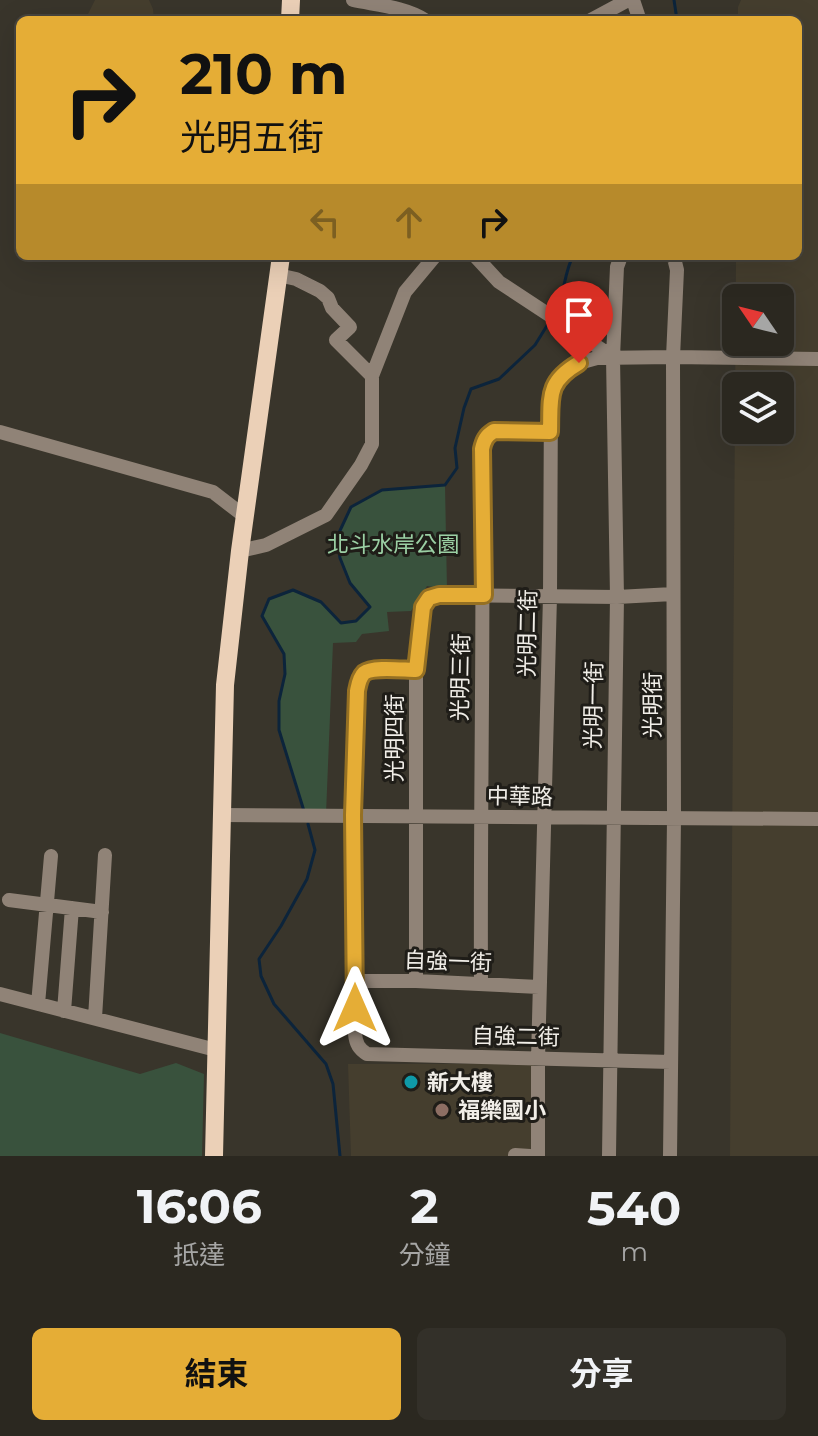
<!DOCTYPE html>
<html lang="zh-TW">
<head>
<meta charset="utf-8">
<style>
  :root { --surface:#2b2820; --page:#333029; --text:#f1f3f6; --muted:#a6a6a5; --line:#47443e; --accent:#e5ad36 }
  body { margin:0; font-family:Montserrat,"Noto Sans TC",sans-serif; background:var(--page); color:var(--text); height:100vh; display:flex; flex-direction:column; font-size:30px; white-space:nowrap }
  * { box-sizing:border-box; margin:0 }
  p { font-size:26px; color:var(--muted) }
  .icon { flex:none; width:44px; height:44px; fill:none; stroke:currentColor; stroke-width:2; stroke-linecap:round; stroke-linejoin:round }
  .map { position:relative; height:1156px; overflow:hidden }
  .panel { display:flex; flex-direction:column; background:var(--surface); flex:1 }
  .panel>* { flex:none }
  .top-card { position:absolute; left:16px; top:16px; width:786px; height:244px; border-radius:12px; box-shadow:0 8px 32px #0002,0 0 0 2px var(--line); background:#e5ad36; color:#111; overflow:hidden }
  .needle { width:52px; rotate:305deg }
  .tools { position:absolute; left:722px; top:284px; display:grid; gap:16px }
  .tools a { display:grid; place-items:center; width:72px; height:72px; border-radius:12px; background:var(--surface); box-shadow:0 8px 32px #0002,0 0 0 2px var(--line); font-size:40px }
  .pin { position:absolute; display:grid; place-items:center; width:68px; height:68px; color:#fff; margin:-82px -34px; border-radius:50% 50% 50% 0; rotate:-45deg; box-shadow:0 0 8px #0007 }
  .pin .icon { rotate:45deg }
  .me { position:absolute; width:88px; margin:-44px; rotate:0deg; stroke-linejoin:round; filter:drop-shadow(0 0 6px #0008) }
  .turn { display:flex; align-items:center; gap:28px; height:168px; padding:0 32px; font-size:36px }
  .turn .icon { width:104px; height:104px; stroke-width:2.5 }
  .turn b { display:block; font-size:56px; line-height:68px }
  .lanes { display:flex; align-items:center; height:76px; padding:0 32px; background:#0003; justify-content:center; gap:40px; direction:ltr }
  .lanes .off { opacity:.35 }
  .eta { display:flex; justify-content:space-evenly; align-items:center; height:136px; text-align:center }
  .eta b { font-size:48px; font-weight:700; line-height:56px }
  .action { display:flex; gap:16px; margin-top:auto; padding:16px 32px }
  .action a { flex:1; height:92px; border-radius:12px; background:var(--accent); color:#111; font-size:32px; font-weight:700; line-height:92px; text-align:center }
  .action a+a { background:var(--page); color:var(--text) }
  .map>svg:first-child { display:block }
</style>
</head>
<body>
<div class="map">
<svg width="818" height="1156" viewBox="0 0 818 1156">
  <rect width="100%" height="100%" fill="#39352b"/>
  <path fill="#453e2e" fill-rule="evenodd" d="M 95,0 L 149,0 L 153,9 L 154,20 L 85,20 Z
    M 741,0 L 818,0 L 818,1156 L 730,1156 L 736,256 L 798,256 L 798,20 L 738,20 L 738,7 ZM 736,298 L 780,298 L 780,342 L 736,342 ZM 736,386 L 780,386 L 780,430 L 736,430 Z
    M 348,1064 L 534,1064 L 533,1156 L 351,1156 Z"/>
  <path fill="#39523d" d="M 445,485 L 447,589 L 427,586 L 411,611 L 387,612 L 389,631 L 362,634 L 356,642 L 333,643 L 326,814 L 305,814 L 279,730 L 279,702 L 285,673 L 284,654 L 262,616 L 269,599 L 294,591 L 321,602 L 341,623 L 356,621 L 369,606 L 350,583 L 339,553 L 337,537 L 351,507 L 382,490 Z
    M 0,1033 L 140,1074 L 176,1063 L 204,1074 L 202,1156 L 0,1156 Z"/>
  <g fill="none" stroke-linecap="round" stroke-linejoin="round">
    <path stroke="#0c243b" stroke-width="3" d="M 674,0 L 677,20
      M 556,309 C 565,293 564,273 573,256
      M 304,811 L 279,730 L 279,701 L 285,674 L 284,654 L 262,616 L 269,599 L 293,590 L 321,602 L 341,623 L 356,621 L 370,607 L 350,583 L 340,558 L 337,537 L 351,507 L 382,490 L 445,485 L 457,468 L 455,448 L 464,408 L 471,389 L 499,379 L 535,345 L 548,324
      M 308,824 L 315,850 L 307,879 L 281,926 L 259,959 L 261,976 L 274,1004 L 326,1064 L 333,1084 L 340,1156"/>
    <path stroke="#908377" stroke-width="14" d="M 353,0 C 376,5 405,7 425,20
      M 633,0 L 638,15 L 637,20
      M 591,20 L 628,0
      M 475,256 L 499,282 L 613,357
      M 278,275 L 296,279 L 320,291 L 328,298 L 332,308 L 350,327 L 336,340 L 372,376
      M 0,432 L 213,492 L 239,512 L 246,514
      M 240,551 L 266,545 L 326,515 L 361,465 L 372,444 L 372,376 L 405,292 L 435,256
      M 416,670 C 404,670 373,666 364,673 C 359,678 358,686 357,691 L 353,815 L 355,1034 C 356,1044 359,1049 367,1054 L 671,1062
      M 221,815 L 818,819
      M 9,900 L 102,912
      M 355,981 L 416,981 L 539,987
      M 416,981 L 416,670 L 423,607 L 429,598 L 439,595 L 617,597 L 673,594
      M 481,984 C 480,806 484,627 482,449 L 487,435 L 494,431 L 550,432
      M 0,994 L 216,1050
      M 38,1004 L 51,856
      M 64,1011 L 72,908
      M 95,1018 L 105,855
      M 515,1155 L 530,1156
      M 538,1156 L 538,1059 L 550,596 L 551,392 L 564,372 L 579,363 L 597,358 L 673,357 L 818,359
      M 609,1156 L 617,597 L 613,357 L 617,267 L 621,256
      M 670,1156 L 674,818 L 673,357 L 677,270 L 674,258 L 671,256"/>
    <path stroke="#ebd0b7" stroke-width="18" d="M 290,20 L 291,0
      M 214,1156 L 225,685 L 240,551 L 281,256"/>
  </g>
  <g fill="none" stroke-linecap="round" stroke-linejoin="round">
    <defs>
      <path id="route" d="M 355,1008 L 353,815 L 357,691 C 358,686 359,678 364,673 C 373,666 404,670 416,670 L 423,607 L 429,598 L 439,595 L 484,595 L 482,449 C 484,440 486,436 494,431 L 550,432 C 551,397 546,382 579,363"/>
    </defs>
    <use href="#route" stroke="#957023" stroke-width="20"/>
    <use href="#route" stroke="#e5ad36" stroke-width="14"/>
  </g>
  <circle fill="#0f9aa8" stroke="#1f1d18" stroke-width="3" cx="411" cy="1082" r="8"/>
  <circle fill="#8d6e63" stroke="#1f1d18" stroke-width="3" cx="442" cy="1110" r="8"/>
  <g text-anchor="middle" stroke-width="6" stroke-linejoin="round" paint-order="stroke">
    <g font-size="22" fill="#9bd0a4" stroke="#1f1d18">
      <text x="393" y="552">北斗水岸公園</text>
    </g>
    <g font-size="22" fill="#f1eee8" stroke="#1f1d18">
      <text transform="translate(527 633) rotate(-89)" y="8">光明二街</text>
      <text transform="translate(460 677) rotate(-89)" y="8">光明三街</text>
      <text transform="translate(593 705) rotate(-89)" y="8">光明一街</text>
      <text transform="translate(652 705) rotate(-90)" y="8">光明街</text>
      <text transform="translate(394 738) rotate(-90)" y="8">光明四街</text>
      <text transform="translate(520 796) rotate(1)" y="8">中華路</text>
      <text transform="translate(448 961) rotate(2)" y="8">自強一街</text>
      <text transform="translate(516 1036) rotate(1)" y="8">自強二街</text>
    </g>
    <g font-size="22" font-weight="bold" fill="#f1eee8" stroke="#1f1d18" text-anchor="start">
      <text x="427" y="1090">新大樓</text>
      <text x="458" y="1118">福樂國小</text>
    </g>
  </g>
</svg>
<div class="tools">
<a><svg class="needle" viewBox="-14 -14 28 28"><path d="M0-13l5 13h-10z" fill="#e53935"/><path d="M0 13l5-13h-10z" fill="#a6a6a5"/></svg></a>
<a><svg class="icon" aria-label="layers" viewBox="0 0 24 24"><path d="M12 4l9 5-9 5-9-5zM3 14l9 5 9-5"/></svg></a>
</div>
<div class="pin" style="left:579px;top:363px;background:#d93025"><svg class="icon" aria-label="arrive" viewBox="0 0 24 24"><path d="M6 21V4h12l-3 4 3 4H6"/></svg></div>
<svg class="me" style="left:355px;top:1008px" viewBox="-20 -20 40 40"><path d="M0-17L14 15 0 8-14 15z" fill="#e5ad36" stroke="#fff" stroke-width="4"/></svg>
<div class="top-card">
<div class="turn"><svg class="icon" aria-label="right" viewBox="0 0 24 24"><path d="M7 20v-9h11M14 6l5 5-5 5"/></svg><div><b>210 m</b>光明五街</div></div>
<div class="lanes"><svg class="icon off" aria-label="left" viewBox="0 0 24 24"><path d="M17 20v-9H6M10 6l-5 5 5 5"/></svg><svg class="icon off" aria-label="ahead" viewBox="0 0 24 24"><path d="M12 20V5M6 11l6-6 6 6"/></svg><svg class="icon" aria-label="right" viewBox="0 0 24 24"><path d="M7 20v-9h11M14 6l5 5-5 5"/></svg></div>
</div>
</div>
<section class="panel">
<div class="eta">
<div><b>16:06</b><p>抵達</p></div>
<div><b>2</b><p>分鐘</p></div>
<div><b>540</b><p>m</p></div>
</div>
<div class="action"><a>結束</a><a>分享</a></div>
</section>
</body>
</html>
